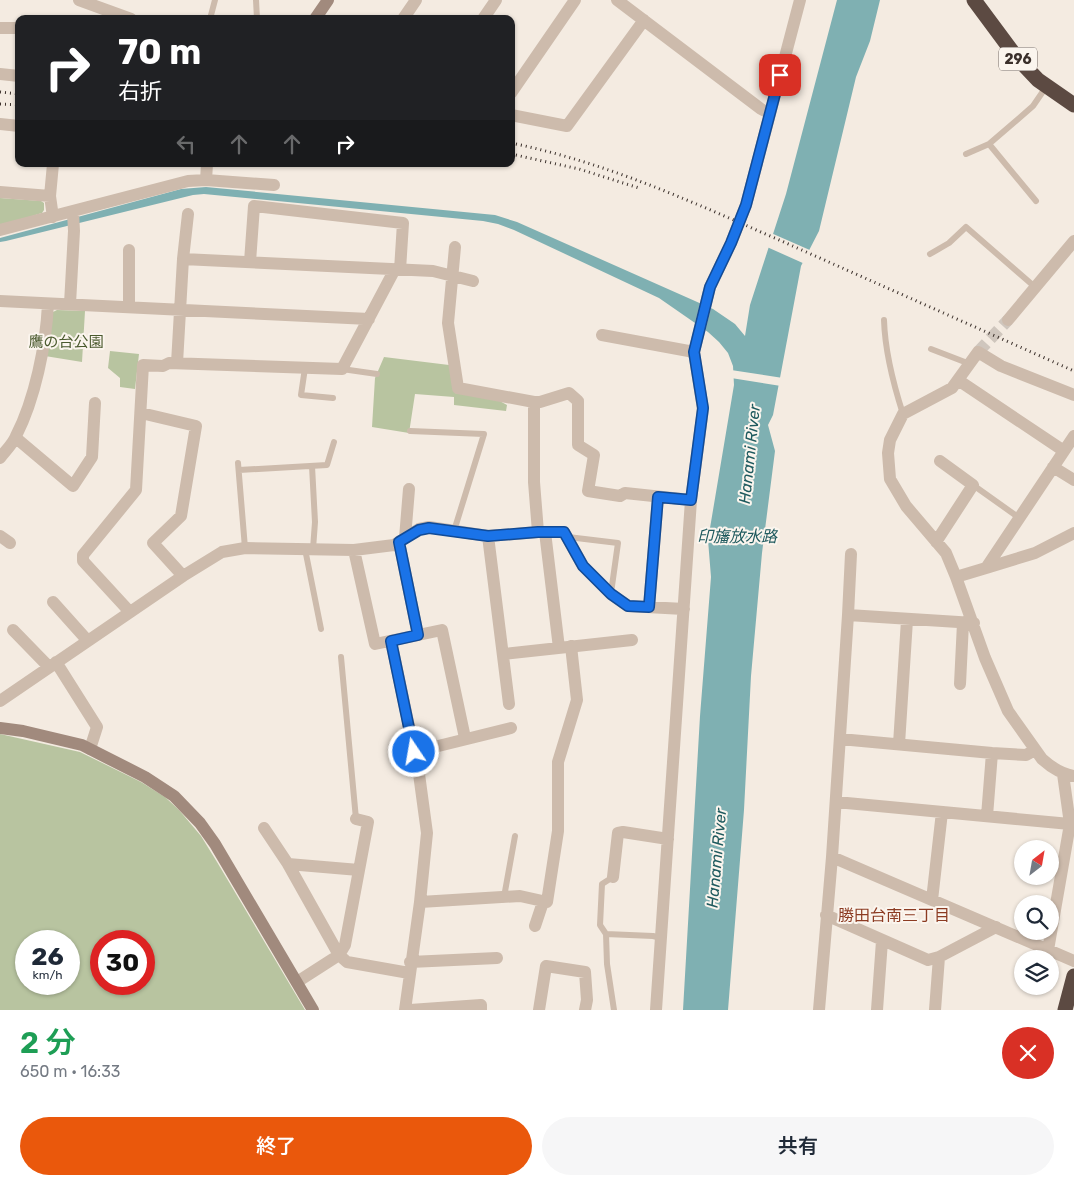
<!DOCTYPE html>
<html lang="ja">
<head>
<meta charset="utf-8">
<style>
  :root { --surface:#fff; --page:#f6f6f7; --text:#1f2937; --muted:#747a83; --accent:#ea580c }
  body { margin:0; font-family:Rubik,"Noto Sans JP",sans-serif; background:var(--page); color:var(--text); height:100vh; display:flex; flex-direction:column; font-size:19px; white-space:nowrap }
  * { box-sizing:border-box; margin:0 }
  p { font-size:16px; color:var(--muted) }
  .icon { flex:none; width:28px; height:28px; fill:none; stroke:currentColor; stroke-width:2; stroke-linecap:round; stroke-linejoin:round }
  .map { position:relative; height:1010px; overflow:hidden }
  .sheet { display:flex; flex-direction:column; background:var(--surface); flex:1 }
  .sheet>* { flex:none }
  .top-card { position:absolute; left:15px; top:15px; width:500px; height:152px; border-radius:10px; box-shadow:0 1px 4px #0004; background:#202124; color:#fff; overflow:hidden }
  .needle { width:32px; rotate:31deg }
  .controls { position:absolute; left:1014px; top:840px; display:grid; gap:10px }
  .controls a { display:grid; place-items:center; width:45px; height:45px; border-radius:50%; background:var(--surface); box-shadow:0 1px 4px #0004; font-size:25px }
  .speed { position:absolute; left:15px; top:930px; display:flex; gap:10px; font-size:25px; font-weight:700; text-align:center }
  .speed>* { display:grid; place-content:center; width:65px; height:65px; border-radius:50%; background:var(--surface); box-shadow:0 1px 4px #0004; line-height:1 }
  .speed small { font-size:12px; font-weight:400 }
  .speed .limit { border:8px solid #d22; background:#fff; color:#111 }
  .pin { position:absolute; display:grid; place-items:center; width:42px; height:42px; color:#fff; margin:-21px; border-radius:10px; box-shadow:0 2px 8px #0006 }
  .me { position:absolute; width:55px; margin:-28px; rotate:348deg; stroke-linejoin:round; filter:drop-shadow(0 0 4px #0008) }
  .turn { display:flex; align-items:center; gap:18px; height:105px; padding:0 20px; font-size:22px }
  .turn .icon { width:65px; height:65px; stroke-width:2.5 }
  .turn b { display:block; font-size:35px; line-height:42px }
  .lanes { display:flex; align-items:center; height:48px; padding:0 20px; background:#0003; justify-content:center; gap:25px; direction:ltr }
  .lanes .off { opacity:.35 }
  .round { display:grid; place-items:center; flex:none; width:52px; height:52px; border-radius:26px; background:var(--page) }
  .head { display:flex; align-items:center; justify-content:space-between; height:85px; padding:0 20px }
  h1 { font-size:30px; font-weight:600; line-height:38px; color:#1e9e55 }
  .cta { display:flex; gap:10px; margin-top:auto; padding:10px 20px }
  .cta a { flex:1; height:58px; border-radius:30px; background:var(--accent); color:#fff; font-size:20px; font-weight:600; line-height:58px; text-align:center }
  .cta a+a { background:var(--page); color:var(--text) }
  .map>svg:first-child { display:block }
</style>
</head>
<body>
<div class="map">
<svg width="1074" height="1010" viewBox="0 0 1074 1010">
  <rect width="100%" height="100%" fill="#f4ebe1"/>
  <path fill="#b8c4a0" fill-rule="evenodd" d="M 0,198 L 41,201 L 44,203 L 44,210 L 42,213 L 0,226 Z
    M 57,310 L 85,311 L 82,362 L 45,356 L 51,313 Z
    M 110,351 L 139,354 L 135,389 L 120,387 L 120,378 L 108,368 Z
    M 384,357 L 449,365 L 455,393 L 496,399 L 507,405 L 506,411 L 454,405 L 454,397 L 415,394 L 409,433 L 372,427 L 375,378 Z
    M 0,734 L 80,752 L 141,782 L 165,797 L 179,810 L 201,836 L 217,862 L 305,1010 L 0,1010 ZM 26,941 L 69,941 L 69,984 L 26,984 ZM 101,941 L 144,941 L 144,984 L 101,984 Z"/>
  <path fill="#7fb0b2" d="M 837,0 L 880,0 L 870,41 L 856,77 L 819,231 L 801,266 L 773,415 L 768,425 L 775,451 L 762,553 L 751,676 L 744,810 L 728,1010 L 683,1010 L 700,716 L 711,577 L 708,540 L 734,385 L 733,366 L 728,353 L 719,342 L 708,332 L 659,298 L 514,230 L 498,224 L 483,221 L 204,194 L 193,195 L 6,241 L 0,242 L 0,238 L 181,189 L 206,187 L 495,215 L 517,222 L 713,309 L 735,324 L 745,336 L 750,305 L 786,194 Z"/>
  <path fill="#f4ebe1" d="M 771,233 L 812,251 L 805,264 L 767,247 Z
    M 731,370 L 783,378 L 781,386 L 731,378 Z"/>
  <g fill="none" stroke-linecap="round" stroke-linejoin="round">
    <path stroke="#cfc6bd" stroke-width="12" stroke-dasharray="12 6" stroke-linecap="butt" d="M 978,352 L 1008,320"/>
    <path stroke="#cdbbac" stroke-width="6" d="M 256,0 L 257,19
      M 210,19 L 215,0
      M 989,144 L 1036,201
      M 966,154 L 989,144 L 1017,120 L 1033,106 L 1046,87
      M 930,254 L 949,243 L 966,227 L 1035,287
      M 884,320 C 885,352 893,383 903,414
      M 931,349 L 970,364
      M 305,368 L 301,395 L 333,398
      M 342,369 L 377,374
      M 410,431 L 484,434 L 454,531
      M 238,463 L 245,548
      M 312,466 L 315,522 L 313,549
      M 239,470 L 327,465 L 334,442
      M 973,485 L 1018,517
      M 568,537 L 618,543 L 611,593
      M 305,549 L 321,629
      M 341,657 L 356,819
      M 613,877 L 602,884 L 600,925 L 606,934 L 607,964 L 614,1010
      M 504,897 L 515,836
      M 606,934 L 653,936 L 661,938"/>
    <path stroke="#cdbbac" stroke-width="12" d="M 79,0 L 131,19
      M 617,0 L 761,109 L 769,113
      M 403,19 L 416,0
      M 483,19 L 496,0
      M 0,28 L 19,28
      M 0,74 L 19,76
      M 511,93 L 575,0
      M 511,115 L 567,126 L 644,20
      M 0,124 L 19,126
      M 53,164 L 50,196 L 53,217
      M 206,180 L 207,164
      M 0,192 L 50,196
      M 0,230 L 188,181 L 206,180 L 274,185
      M 455,247 L 448,323 L 458,388 L 534,402 L 534,482 L 538,532 L 564,532 L 583,566 L 611,594 L 628,606 L 684,609
      M 183,259 L 433,271 L 473,281
      M 250,262 L 254,206 L 403,223 L 400,270
      M 0,301 L 369,319
      M 70,304 L 74,231 L 73,212
      M 129,307 L 129,250
      M 1008,320 L 1074,241
      M 602,335 L 694,352
      M 177,363 L 183,259 L 188,214
      M 958,380 L 1064,451
      M 1074,395 L 1001,366 L 978,352 L 952,388 L 903,414 L 890,440 L 888,453 L 890,479 L 906,506 L 946,553 L 956,577 L 985,658 L 1008,711 L 1042,759 C 1052,768 1061,774 1074,776
      M 534,402 L 540,402 L 569,393 L 578,401 L 578,445 L 594,455 L 588,491 L 620,496 L 625,493 L 691,500
      M 141,413 L 196,426 L 181,516 L 153,543 L 183,576
      M 16,438 L 73,486 L 92,457 L 95,403
      M 0,458 C 5,451 13,444 16,436 C 35,399 46,345 48,304
      M 1053,467 L 1074,480
      M 545,532 L 559,648
      M 0,536 L 10,543
      M 488,536 L 509,704
      M 405,538 L 409,489
      M 399,542 L 418,635
      M 936,542 L 973,485 L 940,461
      M 354,550 L 375,644 L 442,630 L 465,738
      M 986,568 L 1035,553 L 1074,533
      M 956,577 L 986,568 L 1074,436
      M 53,602 L 87,640
      M 649,607 L 658,497
      M 129,611 L 83,561 L 83,555 L 136,490 L 143,365 L 163,366 L 169,363 L 342,369 L 395,269
      M 848,615 L 851,554
      M 13,630 L 49,667
      M 391,641 L 419,774 L 427,833 L 420,902 L 405,1010
      M 503,654 L 632,640
      M 56,662 L 97,727 L 90,749
      M 960,684 L 963,623
      M 0,701 L 183,576 L 222,552 L 245,548 L 354,550 L 394,545 L 419,529 L 429,527 L 488,536 L 538,532
      M 840,739 L 992,753 L 1026,755 L 1035,750
      M 899,744 L 907,620
      M 414,752 L 511,728
      M 836,802 L 1070,824
      M 987,816 L 992,753
      M 264,828 L 288,864 L 339,955 L 347,962 L 409,973
      M 832,857 L 1074,961
      M 288,864 L 359,870
      M 613,877 L 618,833 L 623,832 L 668,839
      M 932,900 L 942,812
      M 420,902 L 520,896 L 547,902 L 558,831 L 558,762 L 577,700 L 571,646
      M 826,915 L 928,960 L 939,957
      M 535,926 L 543,902
      M 1048,950 L 1070,824 L 1063,774
      M 410,962 L 497,958
      M 297,982 L 339,955 L 345,945 L 368,822 L 356,819
      M 410,1010 L 481,1005 L 481,1010
      M 539,1010 L 546,966 L 585,972 L 587,1000 L 585,1010
      M 656,1010 L 691,500 L 703,409 L 694,352 L 710,287 L 731,243 L 746,205 L 800,0
      M 819,1010 L 832,857 L 848,615 L 974,623
      M 877,1010 L 882,941
      M 935,1010 L 939,957 L 996,927"/>
    <path stroke="#a18a7d" stroke-width="12" d="M 315,19 L 328,0
      M 0,728 L 23,731 L 82,745 L 145,777 L 174,796 L 200,823 L 215,844 L 313,1010"/>
    <path stroke="#5c4a42" stroke-width="15" d="M 974,0 L 1017,58 L 1038,80 L 1074,105
      M 1065,1010 L 1074,976"/>
    <path stroke="#3b302b" stroke-width="3" stroke-dasharray="1 4" stroke-linecap="butt" d="M 0,92 L 19,94
      M 0,104 L 19,105
      M 511,143 C 605,162 690,201 777,239 C 876,283 975,327 1074,371
      M 511,154 L 579,169 L 639,188"/>
  </g>
  <g fill="none" stroke-linecap="round" stroke-linejoin="round">
    <defs>
      <path id="route" d="M 414,752 L 391,641 L 418,635 L 399,542 L 419,530 L 429,528 L 488,536 L 538,532 L 564,532 L 583,566 L 611,594 L 628,606 L 649,607 L 658,497 L 691,500 L 703,408 L 694,352 L 710,287 L 731,243 L 746,205 L 780,75"/>
    </defs>
    <use href="#route" stroke="#114b97" stroke-width="12"/>
    <use href="#route" stroke="#1a73e8" stroke-width="9"/>
  </g>
  <g text-anchor="middle" stroke-width="4" stroke-linejoin="round" paint-order="stroke">
    <rect fill="#fbf5ee" stroke="#756b66" stroke-width="1" x="999" y="47.5" width="38" height="23" rx="4"/>
    <g font-size="14" font-weight="bold" fill="#3b302b">
      <text x="1018" y="64">296</text>
    </g>
    <g font-size="15" fill="#4a5a2e" stroke="#fbf5ee">
      <text x="66" y="347">鷹の台公園</text>
    </g>
    <g font-size="16" font-style="italic" fill="#1f5a5e" stroke="#fbf5ee">
      <text transform="translate(749 454) rotate(-84)" y="6">Hanami River</text>
      <text x="737" y="542">印旛放水路</text>
      <text transform="translate(716 858) rotate(-85)" y="6">Hanami River</text>
    </g>
    <g font-size="16" fill="#8c3b22" stroke="#fbf5ee">
      <text x="894" y="921">勝田台南三丁目</text>
    </g>
  </g>
</svg>
<div class="controls">
<a><svg class="needle" viewBox="-14 -14 28 28"><path d="M0-13l5 13h-10z" fill="#e53935"/><path d="M0 13l5-13h-10z" fill="#747a83"/></svg></a>
<a><svg class="icon" aria-label="search" viewBox="0 0 24 24"><circle cx="10" cy="10" r="6"/><path d="M15 15l6 6"/></svg></a>
<a><svg class="icon" aria-label="layers" viewBox="0 0 24 24"><path d="M12 4l9 5-9 5-9-5zM3 14l9 5 9-5"/></svg></a>
</div>
<div class="speed"><div>26<small>km/h</small></div><div class="limit">30</div></div>
<div class="pin" style="left:780px;top:75px;background:#d93025"><svg class="icon" aria-label="arrive" viewBox="0 0 24 24"><path d="M6 21V4h12l-3 4 3 4H6"/></svg></div>
<svg class="me" style="left:414px;top:752px" viewBox="-20 -20 40 40"><circle r="17" fill="#1a73e8" stroke="#fff" stroke-width="3"/><path d="M0-11L8 9 0 5-8 9z" fill="#fff"/></svg>
<div class="top-card">
<div class="turn"><svg class="icon" aria-label="right" viewBox="0 0 24 24"><path d="M7 20v-9h11M14 6l5 5-5 5"/></svg><div><b>70 m</b>右折</div></div>
<div class="lanes"><svg class="icon off" aria-label="left" viewBox="0 0 24 24"><path d="M17 20v-9H6M10 6l-5 5 5 5"/></svg><svg class="icon off" aria-label="ahead" viewBox="0 0 24 24"><path d="M12 20V5M6 11l6-6 6 6"/></svg><svg class="icon off" aria-label="ahead" viewBox="0 0 24 24"><path d="M12 20V5M6 11l6-6 6 6"/></svg><svg class="icon" aria-label="right" viewBox="0 0 24 24"><path d="M7 20v-9h11M14 6l5 5-5 5"/></svg></div>
</div>
</div>
<section class="sheet">
<div class="head"><div><h1>2 分</h1><p>650 m · 16:33</p></div><a class="round" style="background:#d93025;color:#fff"><svg class="icon" aria-label="close" viewBox="0 0 24 24"><path d="M6 6l12 12M18 6L6 18"/></svg></a></div>
<div class="cta"><a>終了</a><a>共有</a></div>
</section>
</body>
</html>
